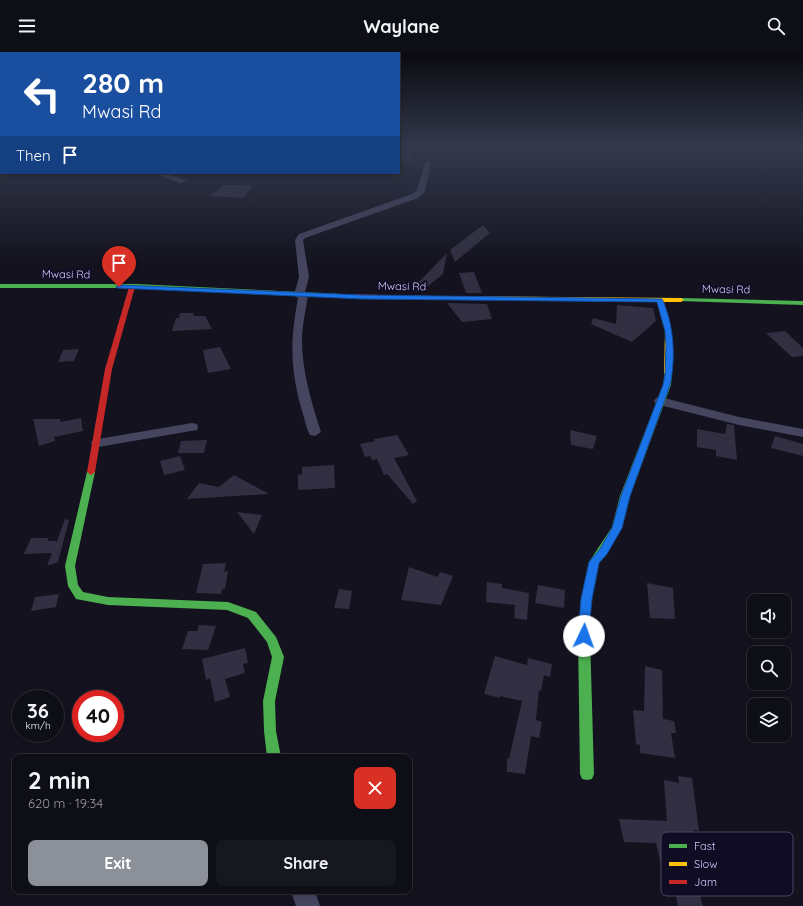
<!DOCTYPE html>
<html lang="en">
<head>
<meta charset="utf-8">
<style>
  :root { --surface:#0e0e16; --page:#17171f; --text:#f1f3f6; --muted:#9b9ca1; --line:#2e2e35; --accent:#8c9099 }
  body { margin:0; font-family:Quicksand,sans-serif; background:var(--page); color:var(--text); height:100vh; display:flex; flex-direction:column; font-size:15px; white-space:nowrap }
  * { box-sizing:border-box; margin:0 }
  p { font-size:13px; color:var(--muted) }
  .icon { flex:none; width:22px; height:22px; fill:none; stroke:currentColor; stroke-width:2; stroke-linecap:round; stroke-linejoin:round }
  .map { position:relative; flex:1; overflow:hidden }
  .sheet { position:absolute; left:12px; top:702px; width:400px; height:140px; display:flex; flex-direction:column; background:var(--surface); border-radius:8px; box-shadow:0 2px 6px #0003,0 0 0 1px var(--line) }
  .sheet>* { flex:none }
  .top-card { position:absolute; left:0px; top:0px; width:400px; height:122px; box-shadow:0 2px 6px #0003,0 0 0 1px var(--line); background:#1a4fa0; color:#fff; overflow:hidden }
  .tools { position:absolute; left:747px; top:542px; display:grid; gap:8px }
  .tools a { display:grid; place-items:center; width:44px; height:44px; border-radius:8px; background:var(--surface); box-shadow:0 2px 6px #0003,0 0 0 1px var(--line); font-size:20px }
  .speed { position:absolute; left:12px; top:638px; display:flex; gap:8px; font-size:20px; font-weight:700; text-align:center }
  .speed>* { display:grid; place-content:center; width:52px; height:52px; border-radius:50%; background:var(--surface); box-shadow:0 2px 6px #0003,0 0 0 1px var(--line); line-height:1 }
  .speed small { font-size:10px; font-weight:400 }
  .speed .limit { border:6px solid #d22; background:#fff; color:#111 }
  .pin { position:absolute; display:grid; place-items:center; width:34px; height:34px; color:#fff; margin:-41px -17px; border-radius:50% 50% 50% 0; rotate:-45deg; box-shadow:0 0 4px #0007 }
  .pin .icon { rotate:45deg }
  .me { position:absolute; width:44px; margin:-22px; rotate:3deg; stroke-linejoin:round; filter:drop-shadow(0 0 3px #0008) }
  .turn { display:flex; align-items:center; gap:14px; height:84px; padding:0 16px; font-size:18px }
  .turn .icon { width:52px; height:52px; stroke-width:2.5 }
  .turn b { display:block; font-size:28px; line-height:34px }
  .then { display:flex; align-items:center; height:38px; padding:0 16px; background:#0003; gap:8px; font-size:15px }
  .round { display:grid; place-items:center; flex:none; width:42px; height:42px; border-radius:8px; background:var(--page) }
  .summary { display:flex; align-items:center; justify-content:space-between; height:68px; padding:0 16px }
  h1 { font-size:24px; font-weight:700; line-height:30px }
  .action { display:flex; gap:8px; margin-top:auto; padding:8px 16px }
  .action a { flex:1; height:46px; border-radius:8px; background:var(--accent); color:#fff; font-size:16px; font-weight:700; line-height:46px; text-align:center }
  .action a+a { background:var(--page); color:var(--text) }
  header { display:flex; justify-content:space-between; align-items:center; height:52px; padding:0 16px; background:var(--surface); font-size:18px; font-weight:700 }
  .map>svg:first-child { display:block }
</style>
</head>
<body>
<header><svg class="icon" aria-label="menu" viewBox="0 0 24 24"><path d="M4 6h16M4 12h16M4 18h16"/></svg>Waylane<svg class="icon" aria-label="search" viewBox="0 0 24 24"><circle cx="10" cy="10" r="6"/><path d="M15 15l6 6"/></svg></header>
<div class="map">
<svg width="803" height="854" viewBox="0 0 803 854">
  <rect width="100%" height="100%" fill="#13121e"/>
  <path fill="#312f41" d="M 399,94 L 408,94 L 412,109 L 399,109 Z
    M 223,133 L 239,133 L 253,134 L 243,146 L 210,144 Z
    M 483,173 L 490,181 L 455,210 L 450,198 Z
    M 447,201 L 443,222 L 421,240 L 416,240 L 413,236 Z
    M 474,220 L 482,241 L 466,241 L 459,221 Z
    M 447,251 L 487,252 L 492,267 L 462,270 Z
    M 617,253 L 653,256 L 656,269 L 632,290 L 591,272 L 593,266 L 616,272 Z
    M 180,261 L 194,261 L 193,264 L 205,264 L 212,277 L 172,279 L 176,266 L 179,266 Z
    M 785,279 L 803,296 L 803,304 L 792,305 L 766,281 Z
    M 220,295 L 231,317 L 208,321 L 203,298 Z
    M 79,297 L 74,309 L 58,310 L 63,298 Z
    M 81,366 L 83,379 L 54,385 L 55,389 L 39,394 L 33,367 L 60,367 L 60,370 Z
    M 727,372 L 734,373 L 737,408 L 716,404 L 716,398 L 697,395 L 697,377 L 725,382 Z
    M 570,378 L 597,384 L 593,397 L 571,393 Z
    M 397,383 L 409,403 L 394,406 L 417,449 L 413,452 L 387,422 L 384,423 L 377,407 L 372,408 L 370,404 L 365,405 L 360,392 L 375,389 L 374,387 Z
    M 775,384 L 803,392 L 803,404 L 771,396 Z
    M 207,388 L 204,401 L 178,401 L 181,389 Z
    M 180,404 L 185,418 L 164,423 L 160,409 Z
    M 334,413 L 335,436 L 298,438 L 298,423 L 302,422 L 302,415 Z
    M 234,423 L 269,442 L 187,447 L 199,431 L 219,435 Z
    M 237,460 L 262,463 L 254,482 Z
    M 65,467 L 69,468 L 58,510 L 47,514 L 52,501 L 24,502 L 31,486 L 49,486 L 47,489 L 57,489 Z
    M 226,511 L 224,520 L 228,519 L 225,537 L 222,537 L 221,542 L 196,541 L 203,512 Z
    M 409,515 L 438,525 L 440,520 L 453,524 L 441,553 L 401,548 Z
    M 487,530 L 502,532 L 502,536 L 529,541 L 527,568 L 514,566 L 515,553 L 486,550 Z
    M 647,531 L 673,536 L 675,567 L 650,566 Z
    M 538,533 L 565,538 L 564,556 L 535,551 Z
    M 339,537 L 352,539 L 349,557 L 334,556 Z
    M 59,542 L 56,555 L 31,559 L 35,545 Z
    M 199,573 L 216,574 L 208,598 L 182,597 L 188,579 L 197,579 Z
    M 245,596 L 248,611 L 243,612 L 245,621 L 225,627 L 230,645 L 215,650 L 210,626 L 206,628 L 202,607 Z
    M 495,604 L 527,613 L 528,606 L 552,612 L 550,625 L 544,623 L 541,639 L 539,638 L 536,668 L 542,670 L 539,686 L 531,684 L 525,722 L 507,720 L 507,706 L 509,707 L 522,649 L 500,644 L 500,646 L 484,642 Z
    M 645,614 L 662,618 L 663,667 L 674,669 L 676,681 L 671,681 L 675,706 L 640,701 L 640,693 L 636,692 L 633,658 L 644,659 Z
    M 678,724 L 692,726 L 699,779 L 693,778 L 708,836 L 698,836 L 703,854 L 678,854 L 672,826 L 664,825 L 656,791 L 624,790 L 619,767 L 667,769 L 664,728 L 679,731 Z"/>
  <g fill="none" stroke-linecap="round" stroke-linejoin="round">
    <path fill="#464560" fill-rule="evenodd" d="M 428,109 L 431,111 L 425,139 L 418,146 L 305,186 L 303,188 L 309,225 L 305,240 L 308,243 C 306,256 303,270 302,283 C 301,316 311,349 321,380 L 315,384 L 310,383 C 306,376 305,367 302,359 C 290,317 290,289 298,246 L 294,243 L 299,225 L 295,188 L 299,182 L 412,142 L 417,138 L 425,111 Z
      M 0,110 L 1,110 L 1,114 L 0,114 Z
      M 154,121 L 165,121 L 187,129 L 180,131 Z
      M 660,345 L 739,365 L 803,377 L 803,385 L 739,373 L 656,352 L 654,349 L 656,346 Z
      M 192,371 L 197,372 L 198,375 L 197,378 L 98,395 L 93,394 L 91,391 L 93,388 L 98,387 Z
      M 291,839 L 315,839 L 320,854 L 296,854 Z"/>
    <path fill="#4caf50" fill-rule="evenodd" d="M 0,94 L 1,94 L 1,96 L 0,96 Z
      M 0,232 L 136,232 L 342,242 L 345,244 L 342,246 L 136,236 L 0,236 Z
      M 681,246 L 803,249 L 803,253 L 679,249 L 678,248 Z
      M 665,319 L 671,319 L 672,321 L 671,333 L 630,444 L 622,476 L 599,511 L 591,547 L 590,584 L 594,722 L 592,727 L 587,728 L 582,727 L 580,722 L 578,584 L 581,547 L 589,510 L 612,475 L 620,444 L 663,333 Z
      M 91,417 L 95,420 L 75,514 L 78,533 L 83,540 L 108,545 L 228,550 L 256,560 L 276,585 L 284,605 L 275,649 L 276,679 L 281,705 L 267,705 L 264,679 L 263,649 L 272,605 L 267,590 L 248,566 L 227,558 L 108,553 L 76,547 L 68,534 L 65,514 L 87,420 Z"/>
    <path fill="#ffc107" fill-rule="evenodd" d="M 434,244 L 681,246 L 684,248 L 681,250 L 664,250 L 671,279 L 672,321 L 668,323 L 664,321 L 665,279 L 657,250 L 432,247 L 432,245 Z"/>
    <path fill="#c62828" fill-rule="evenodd" d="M 132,233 L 135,235 L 112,317 L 95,420 L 91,423 L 87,420 L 105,317 L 129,235 Z
      M 342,242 L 434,244 L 437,246 L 434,248 L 340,245 L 340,243 Z"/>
  </g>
  <linearGradient id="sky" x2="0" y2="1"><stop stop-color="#0a0a10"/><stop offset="0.44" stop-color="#33394c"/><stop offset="1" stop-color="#33394c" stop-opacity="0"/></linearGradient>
  <rect width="803" height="214" fill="url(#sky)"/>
  <path fill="#1a73e8" stroke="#114b97" d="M 119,233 L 362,243 L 662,247 C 674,272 676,306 670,333 L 630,444 L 622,476 L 607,502 L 599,511 L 592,547 L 588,588 L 580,588 L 578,584 L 581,547 L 589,510 L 600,497 L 612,476 L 621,444 L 663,333 L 665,323 L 666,292 L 665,279 L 657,250 L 362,247 L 117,236 L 116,235 Z"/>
  <g text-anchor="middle" stroke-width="4" stroke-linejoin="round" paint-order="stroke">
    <g font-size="11" fill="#d3cfff" stroke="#0f0c24">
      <text transform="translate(66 222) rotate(1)" y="4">Mwasi Rd</text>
      <text transform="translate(402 234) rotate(1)" y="4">Mwasi Rd</text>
      <text transform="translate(726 237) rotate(1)" y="4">Mwasi Rd</text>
    </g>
  </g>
  <rect x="661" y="780" width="132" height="64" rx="6" fill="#0f0c24" stroke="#4a4666" stroke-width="1"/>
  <rect x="669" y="792" width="18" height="4" fill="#4caf50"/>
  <rect x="669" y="810" width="18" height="4" fill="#ffc107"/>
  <rect x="669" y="828" width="18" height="4" fill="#c62828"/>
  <g font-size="11" fill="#d3cfff">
    <text x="694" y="798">Fast</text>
    <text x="694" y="816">Slow</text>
    <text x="694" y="834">Jam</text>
  </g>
</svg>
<div class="tools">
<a><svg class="icon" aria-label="sound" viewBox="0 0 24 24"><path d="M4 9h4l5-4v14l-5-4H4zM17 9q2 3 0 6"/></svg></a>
<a><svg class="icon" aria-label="search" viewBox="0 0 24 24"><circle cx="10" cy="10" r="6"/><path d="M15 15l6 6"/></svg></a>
<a><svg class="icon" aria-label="layers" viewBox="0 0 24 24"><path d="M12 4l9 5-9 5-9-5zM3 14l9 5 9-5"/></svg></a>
</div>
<div class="speed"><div>36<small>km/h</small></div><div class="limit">40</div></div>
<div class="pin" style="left:119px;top:235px;background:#d93025"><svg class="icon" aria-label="arrive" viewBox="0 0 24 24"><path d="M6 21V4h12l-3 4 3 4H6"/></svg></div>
<svg class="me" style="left:584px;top:584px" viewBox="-20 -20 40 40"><circle r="19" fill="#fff"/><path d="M0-13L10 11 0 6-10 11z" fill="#1a73e8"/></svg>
<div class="top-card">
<div class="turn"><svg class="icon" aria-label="left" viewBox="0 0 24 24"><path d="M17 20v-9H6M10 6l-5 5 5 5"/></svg><div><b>280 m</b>Mwasi Rd</div></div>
<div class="then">Then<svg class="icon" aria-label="arrive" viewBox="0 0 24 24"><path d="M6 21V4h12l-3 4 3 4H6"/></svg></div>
</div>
<section class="sheet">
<div class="summary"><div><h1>2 min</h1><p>620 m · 19:34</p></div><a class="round" style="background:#d93025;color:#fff"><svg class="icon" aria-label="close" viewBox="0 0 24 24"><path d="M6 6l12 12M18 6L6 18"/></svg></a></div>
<div class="action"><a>Exit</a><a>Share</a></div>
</section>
</div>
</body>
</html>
